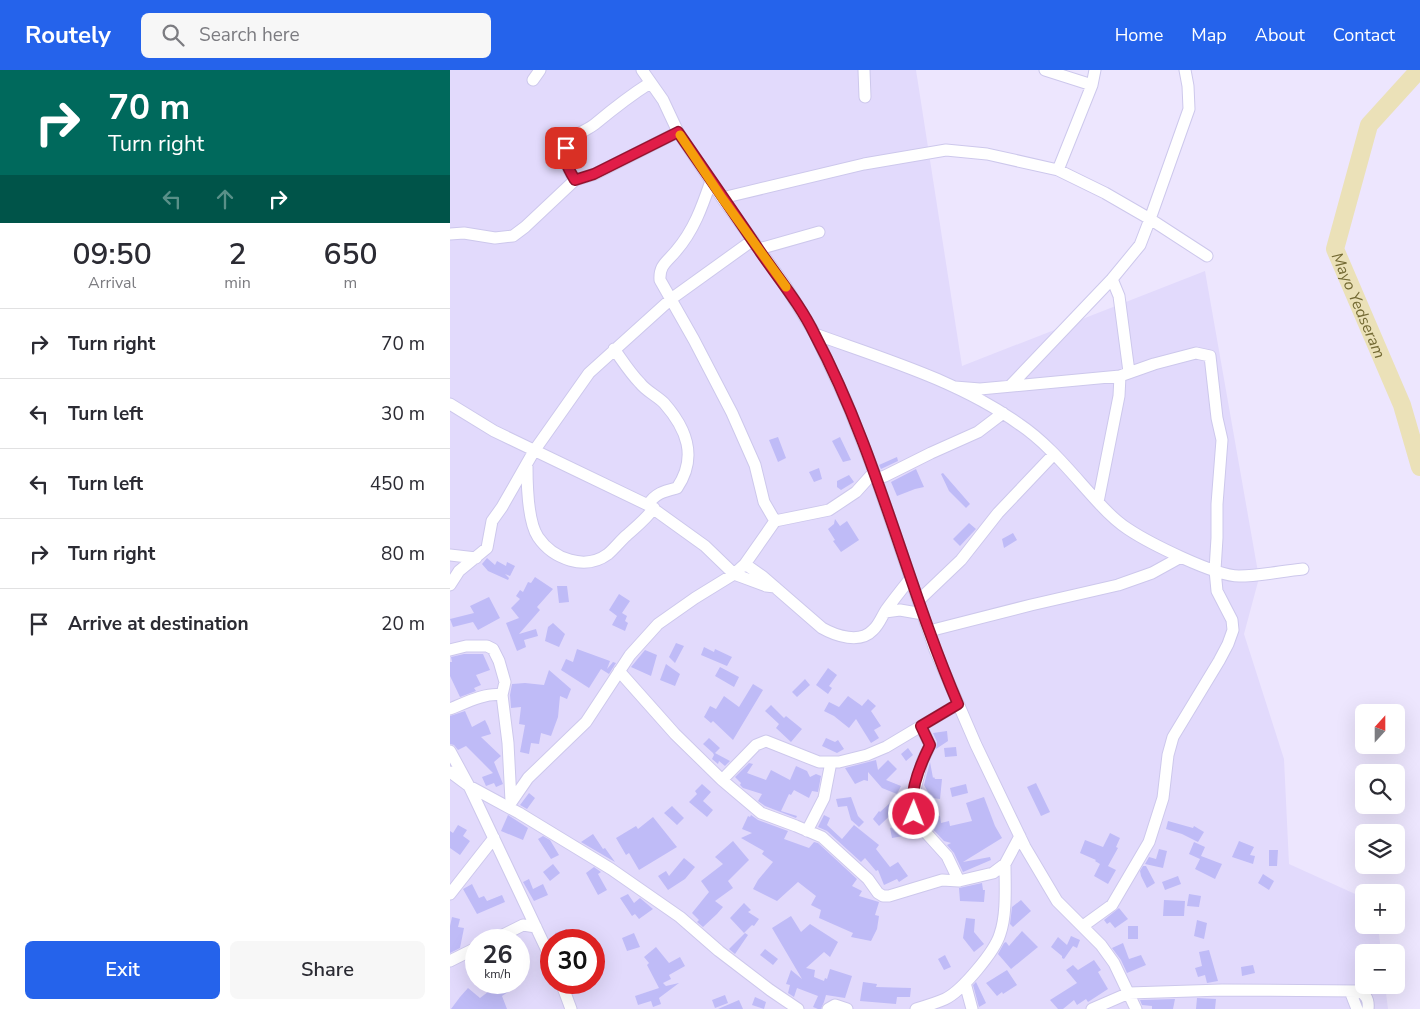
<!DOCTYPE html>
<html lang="en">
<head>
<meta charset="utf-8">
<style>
  :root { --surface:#fff; --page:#f7f7f7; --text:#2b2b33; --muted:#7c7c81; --line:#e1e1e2; --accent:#2563eb }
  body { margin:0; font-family:"Nunito Sans",sans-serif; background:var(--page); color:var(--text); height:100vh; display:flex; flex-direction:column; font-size:19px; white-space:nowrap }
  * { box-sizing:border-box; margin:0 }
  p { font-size:16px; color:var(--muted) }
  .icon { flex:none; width:28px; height:28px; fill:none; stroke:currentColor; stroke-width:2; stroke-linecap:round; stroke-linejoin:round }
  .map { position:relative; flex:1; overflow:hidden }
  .sheet { display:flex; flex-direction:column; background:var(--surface); width:450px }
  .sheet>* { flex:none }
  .banner { background:#00695c; color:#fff; overflow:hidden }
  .needle { width:32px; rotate:21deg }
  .controls { position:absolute; left:905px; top:634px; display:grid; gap:10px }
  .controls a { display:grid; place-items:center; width:50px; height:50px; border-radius:8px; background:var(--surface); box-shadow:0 5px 20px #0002; font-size:25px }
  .speed { position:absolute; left:15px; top:859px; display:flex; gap:10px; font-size:25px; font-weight:700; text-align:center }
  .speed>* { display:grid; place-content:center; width:65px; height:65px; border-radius:50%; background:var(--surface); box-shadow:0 5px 20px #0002; line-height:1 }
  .speed small { font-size:12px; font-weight:400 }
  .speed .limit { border:8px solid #d22; background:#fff; color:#111 }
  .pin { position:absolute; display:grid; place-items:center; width:42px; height:42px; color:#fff; margin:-21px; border-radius:10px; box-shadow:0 2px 8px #0006 }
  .me { position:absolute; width:55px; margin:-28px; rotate:1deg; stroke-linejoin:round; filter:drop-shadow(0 0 4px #0008) }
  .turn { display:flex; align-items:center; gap:18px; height:105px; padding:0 25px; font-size:22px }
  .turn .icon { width:65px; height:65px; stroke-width:2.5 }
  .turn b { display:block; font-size:35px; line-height:42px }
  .lanes { display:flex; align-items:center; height:48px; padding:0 25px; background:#0003; justify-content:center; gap:25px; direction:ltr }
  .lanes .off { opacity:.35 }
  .eta { display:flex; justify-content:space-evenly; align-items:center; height:85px; text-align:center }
  .eta b { font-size:30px; font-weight:600; line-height:35px }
  .primary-button { display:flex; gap:10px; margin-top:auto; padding:10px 25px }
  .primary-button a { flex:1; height:58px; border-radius:8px; background:var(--accent); color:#fff; font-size:20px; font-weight:600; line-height:58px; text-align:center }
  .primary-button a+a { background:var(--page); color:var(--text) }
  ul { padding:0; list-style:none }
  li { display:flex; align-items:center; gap:15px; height:70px; padding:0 25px; border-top:1px solid var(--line) }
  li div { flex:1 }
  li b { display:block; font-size:19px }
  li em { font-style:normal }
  header { display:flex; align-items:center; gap:30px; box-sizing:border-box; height:70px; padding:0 25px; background:var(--accent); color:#fff }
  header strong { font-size:24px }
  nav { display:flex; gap:28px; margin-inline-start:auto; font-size:18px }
  .search { width:350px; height:45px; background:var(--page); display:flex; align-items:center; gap:12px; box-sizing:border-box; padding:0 18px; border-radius:8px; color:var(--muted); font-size:19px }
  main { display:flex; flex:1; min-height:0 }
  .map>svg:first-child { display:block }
</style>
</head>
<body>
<header>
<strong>Routely</strong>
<div class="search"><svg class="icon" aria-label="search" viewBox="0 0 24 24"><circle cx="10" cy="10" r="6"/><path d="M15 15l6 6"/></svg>Search here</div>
<nav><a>Home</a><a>Map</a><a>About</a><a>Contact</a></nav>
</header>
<main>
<section class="sheet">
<div class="banner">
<div class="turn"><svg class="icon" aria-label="right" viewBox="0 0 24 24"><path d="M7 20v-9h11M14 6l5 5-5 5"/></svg><div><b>70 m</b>Turn right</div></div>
<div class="lanes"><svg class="icon off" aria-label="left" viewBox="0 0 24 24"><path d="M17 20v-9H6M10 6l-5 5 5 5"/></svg><svg class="icon off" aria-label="ahead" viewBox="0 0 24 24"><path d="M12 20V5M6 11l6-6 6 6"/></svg><svg class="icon" aria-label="right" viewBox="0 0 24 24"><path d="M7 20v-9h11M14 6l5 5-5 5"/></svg></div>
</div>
<div class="eta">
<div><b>09:50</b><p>Arrival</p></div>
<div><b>2</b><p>min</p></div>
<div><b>650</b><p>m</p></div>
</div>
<ul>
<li><svg class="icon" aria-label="right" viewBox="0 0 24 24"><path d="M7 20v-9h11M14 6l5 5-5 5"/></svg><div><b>Turn right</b></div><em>70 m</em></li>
<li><svg class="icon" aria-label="left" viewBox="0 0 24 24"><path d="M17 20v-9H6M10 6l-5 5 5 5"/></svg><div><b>Turn left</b></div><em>30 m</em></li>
<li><svg class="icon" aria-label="left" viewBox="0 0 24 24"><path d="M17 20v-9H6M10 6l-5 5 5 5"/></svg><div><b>Turn left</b></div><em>450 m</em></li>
<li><svg class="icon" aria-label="right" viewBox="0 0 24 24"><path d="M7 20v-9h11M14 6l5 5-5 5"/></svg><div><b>Turn right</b></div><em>80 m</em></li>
<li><svg class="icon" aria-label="arrive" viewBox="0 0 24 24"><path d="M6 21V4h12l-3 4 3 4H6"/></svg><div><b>Arrive at destination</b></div><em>20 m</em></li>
</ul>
<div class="primary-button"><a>Exit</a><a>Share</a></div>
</section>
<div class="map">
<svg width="970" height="939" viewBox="0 0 970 939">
  <rect width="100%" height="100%" fill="#ede6fe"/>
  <path fill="#e2dafc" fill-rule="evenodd" d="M 0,0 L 466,0 L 512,296 L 755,201 L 809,508 L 794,564 L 834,689 L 839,794 L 914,828 L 914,855 L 928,855 L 931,882 L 914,882 L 914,915 L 935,915 L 938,939 L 0,939 ZM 26,870 L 69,870 L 69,912 L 26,912 ZM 101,870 L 144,870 L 144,912 L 101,912 Z"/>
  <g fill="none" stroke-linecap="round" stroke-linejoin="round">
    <path stroke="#ebe1b8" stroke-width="18" id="s1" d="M 969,0 L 919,55 L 885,179 L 952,335 L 970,397"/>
  </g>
  <path fill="#bfbbf7" d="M 328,367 L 336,388 L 328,392 L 319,370 Z
    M 390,367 L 401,390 L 393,392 L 382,371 Z
    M 447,387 L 448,391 L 431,399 L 429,395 Z
    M 369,398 L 372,409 L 364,412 L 359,402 Z
    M 466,399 L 474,417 L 465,419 L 447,426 L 441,412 Z
    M 493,403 L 520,434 L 516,438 L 499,421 L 491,404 Z
    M 399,405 L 404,412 L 391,420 L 387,417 L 387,411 Z
    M 385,449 L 390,456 L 397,451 L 409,470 L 391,482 L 383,471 L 385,470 L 378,459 L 384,454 Z
    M 519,453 L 526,459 L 510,476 L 503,469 Z
    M 563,463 L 567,470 L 554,478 L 552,469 Z
    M 37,488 L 45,495 L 47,491 L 56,496 L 57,492 L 65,496 L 60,506 L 55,504 L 59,508 L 58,510 L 38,501 L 32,494 Z
    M 85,507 L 103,519 L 87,537 L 90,540 L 69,564 L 86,559 L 88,566 L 74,570 L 76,577 L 67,581 L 56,553 L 69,548 L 61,538 L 70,529 L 66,526 L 70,520 L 73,522 L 78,512 L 81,513 Z
    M 107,516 L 117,516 L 119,532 L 109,533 Z
    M 169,524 L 180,531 L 172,543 L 177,546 L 175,551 L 178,553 L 175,561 L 162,555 L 167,546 L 159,540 Z
    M 39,527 L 50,548 L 28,560 L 23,552 L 3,557 L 0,549 L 24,543 L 20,536 Z
    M 103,553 L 115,564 L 109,577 L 95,571 L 98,557 Z
    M 226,573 L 234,576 L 225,593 L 219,587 Z
    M 254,577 L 264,582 L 265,579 L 282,587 L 277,596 L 251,585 Z
    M 127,579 L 160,591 L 157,599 L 163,592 L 166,593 L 159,604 L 151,599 L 139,618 L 111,600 L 116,589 L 123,592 Z
    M 195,580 L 207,585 L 201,606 L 181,597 Z
    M 14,584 L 33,584 L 40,600 L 26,605 L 31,615 L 24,618 L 26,621 L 10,627 L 0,606 L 0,592 L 2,592 L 1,587 Z
    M 216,594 L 230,604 L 225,616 L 210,610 Z
    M 270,597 L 289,607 L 284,617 L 265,606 Z
    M 378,598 L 387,605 L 379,616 L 382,618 L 378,624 L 366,615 Z
    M 99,600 L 121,619 L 117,629 L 110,626 L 108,647 L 101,666 L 91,663 L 89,674 L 81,673 L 79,684 L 70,682 L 75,655 L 69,654 L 71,637 L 61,638 L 60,625 L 62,614 L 75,613 L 94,615 Z
    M 355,609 L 360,615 L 347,627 L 342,622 Z
    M 303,614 L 313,620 L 283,670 L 263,651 L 261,653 L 254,647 L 260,636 L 266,639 L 274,626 L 289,637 Z
    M 398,626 L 412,636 L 418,629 L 426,636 L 421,641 L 431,656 L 424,660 L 429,668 L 421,673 L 406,649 L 399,658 L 384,646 L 374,641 L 379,632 L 389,637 Z
    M 321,635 L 334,648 L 336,646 L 352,659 L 341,672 L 326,658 L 329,654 L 315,641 Z
    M 15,641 L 22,657 L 35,650 L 38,656 L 41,664 L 31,667 L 51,686 L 44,692 L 53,714 L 46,717 L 44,713 L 36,716 L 32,707 L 43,703 L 16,676 L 8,680 L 4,675 L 0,674 L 0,646 Z
    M 497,661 L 498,671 L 486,679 L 487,672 L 483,663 Z
    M 259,668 L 270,678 L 265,683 L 280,691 L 275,696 L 269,691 L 268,694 L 262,689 L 264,685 L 263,683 L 253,674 Z
    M 376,668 L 385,672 L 388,670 L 394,679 L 387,683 L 372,676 Z
    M 506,677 L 507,686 L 495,687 L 494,678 Z
    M 458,678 L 463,685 L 456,691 L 451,684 Z
    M 426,690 L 428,700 L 438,690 L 447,699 L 436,710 L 451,716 L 447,724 L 432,718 L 418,702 L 418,711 L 414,710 L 405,714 L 395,698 Z
    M 480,692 L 483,708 L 484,707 L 485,709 L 492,709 L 490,729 L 475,727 L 483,747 L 490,746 L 491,753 L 499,751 L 500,756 L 522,751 L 516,733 L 534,727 L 545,756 L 552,768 L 513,792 L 540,787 L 541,790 L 513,802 L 504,783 L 497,775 L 501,773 L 494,771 L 476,752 L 469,734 L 472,721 L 474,726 L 478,722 L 474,715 Z
    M 299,693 L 303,694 L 297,703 L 316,710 L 321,700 L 340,710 L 346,696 L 357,701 L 360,707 L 366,704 L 371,706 L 368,722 L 362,721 L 359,728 L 344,720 L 341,725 L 339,724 L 331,741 L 347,746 L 346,748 L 315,736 L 308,731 L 312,724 L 293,718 L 290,715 L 291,713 L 285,707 Z
    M 586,713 L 600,742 L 591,746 L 577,717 Z
    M 252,714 L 261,722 L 253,731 L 263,740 L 257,747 L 239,732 L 247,724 L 245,721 Z
    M 516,714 L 518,723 L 502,727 L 500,718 Z
    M 79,723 L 85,728 L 77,739 L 70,735 Z
    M 401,727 L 408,746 L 414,752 L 409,757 L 401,750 L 397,736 L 388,737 L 386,729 Z
    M 440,733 L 446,740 L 429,756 L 423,749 L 429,741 L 430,742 Z
    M 222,736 L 234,748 L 227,755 L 214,743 Z
    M 58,745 L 78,758 L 73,770 L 51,761 Z
    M 301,745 L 308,750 L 338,761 L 334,769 L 359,778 L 364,772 L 368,773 L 407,809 L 402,816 L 412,821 L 409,826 L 429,832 L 425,845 L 429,846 L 427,859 L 421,871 L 401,867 L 403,863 L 369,848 L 371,840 L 361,835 L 366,826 L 348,812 L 327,831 L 303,819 L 308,810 L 323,792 L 312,784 L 314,781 L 291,768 L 302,763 L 292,759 L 298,746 L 300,747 Z
    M 374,745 L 380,748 L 377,755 L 392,769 L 404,755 L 429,775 L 426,779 L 440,797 L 448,792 L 458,806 L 449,812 L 447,809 L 434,815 L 428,800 L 426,801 L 415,788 L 411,792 L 377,761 L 368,757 Z
    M 203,747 L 227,777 L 189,800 L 179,783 L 176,785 L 166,768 L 186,756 L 188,759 Z
    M 718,751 L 743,758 L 744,756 L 754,762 L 748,772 L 732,764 L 716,759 Z
    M 457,754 L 459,765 L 442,768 L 440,758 Z
    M 8,755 L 17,760 L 13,766 L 20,771 L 10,785 L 0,778 L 0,761 L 3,763 Z
    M 660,763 L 670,768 L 666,777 L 668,778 L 658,796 L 666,800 L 658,814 L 644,806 L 650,794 L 645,791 L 646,790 L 630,783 L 635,770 L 653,777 Z
    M 143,764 L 153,779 L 155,778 L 165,792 L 131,772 Z
    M 93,766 L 100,770 L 109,785 L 101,789 L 88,769 Z
    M 283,771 L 299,790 L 278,811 L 283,818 L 265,831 L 273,837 L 267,844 L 253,857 L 247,852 L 249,850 L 242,843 L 259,822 L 251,811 L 273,794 L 265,787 Z
    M 789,771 L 804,777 L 800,785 L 805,786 L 803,794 L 782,787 Z
    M 744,772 L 755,777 L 751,786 L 772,794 L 765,809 L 745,799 L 750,789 L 739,784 Z
    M 709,779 L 717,781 L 713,798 L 695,794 L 699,787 L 706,789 Z
    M 819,780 L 828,780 L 827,796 L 819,796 Z
    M 234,788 L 245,797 L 235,809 L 218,820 L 208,806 L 216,801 L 219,806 Z
    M 103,794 L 110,803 L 100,811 L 93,802 Z
    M 693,796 L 696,796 L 705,813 L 697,818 L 691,806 L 690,801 Z
    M 144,797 L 151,802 L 148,804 L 157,820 L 148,825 L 136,803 Z
    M 813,804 L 824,811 L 819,820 L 808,813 Z
    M 728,806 L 731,814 L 715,820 L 712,812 Z
    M 79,809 L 83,819 L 93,814 L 98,825 L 84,831 L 73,812 Z
    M 532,813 L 533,820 L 535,820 L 534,832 L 510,831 L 509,818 Z
    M 22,814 L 29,828 L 34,826 L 37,831 L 52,825 L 55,832 L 27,844 L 13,819 Z
    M 178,824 L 184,833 L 190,828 L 203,839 L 189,849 L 185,844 L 182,846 L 170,828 Z
    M 739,824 L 751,826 L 749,837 L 737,836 Z
    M 571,830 L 581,841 L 563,857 L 560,854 L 562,837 Z
    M 714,830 L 735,831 L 734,846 L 713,846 Z
    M 294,833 L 301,840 L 298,842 L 309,849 L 304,856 L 302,855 L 294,863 L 280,848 Z
    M 669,838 L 678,849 L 665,858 L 660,852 L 657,854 L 654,850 Z
    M 341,846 L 351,862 L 360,854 L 388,872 L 380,887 L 374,882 L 356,898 L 365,900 L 364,907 L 374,911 L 375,908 L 377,909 L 380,899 L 402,906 L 395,928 L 376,925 L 374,932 L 371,939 L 368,939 L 363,937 L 368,926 L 347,918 L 344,927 L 338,923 L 340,915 L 336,914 L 341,900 L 352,909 L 322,858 Z
    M 2,847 L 10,849 L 8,857 L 14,858 L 10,878 L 0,883 L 0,856 Z
    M 516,848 L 525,849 L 524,862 L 534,874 L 524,882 L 513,868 Z
    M 747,850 L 757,853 L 754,869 L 744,866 Z
    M 678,856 L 688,856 L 688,869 L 678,869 Z
    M 117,859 L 121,870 L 107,870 L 105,863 Z
    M 572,861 L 588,877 L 561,899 L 548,884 L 554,873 L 556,872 L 559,876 Z
    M 184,863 L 190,877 L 177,881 L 172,868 Z
    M 295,863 L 298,865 L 285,884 L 279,879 Z
    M 621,866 L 630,870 L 627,878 L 623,876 L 614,889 L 612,888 L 612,886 L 601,877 L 608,867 L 617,875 Z
    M 673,873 L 679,889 L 691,885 L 696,895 L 677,903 L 671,890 L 662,878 Z
    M 206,877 L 219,893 L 230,887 L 235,896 L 219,905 L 221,909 L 213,913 L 216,916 L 229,913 L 209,928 L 211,934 L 203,937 L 201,931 L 188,935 L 185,926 L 209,918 L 197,895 L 199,893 L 194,887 Z
    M 315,879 L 328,889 L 323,895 L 310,885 Z
    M 759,880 L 768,911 L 757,913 L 755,905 L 748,907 L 745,898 L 752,896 L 749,882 Z
    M 495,885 L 501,897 L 494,900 L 488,889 Z
    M 644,890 L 651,900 L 648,902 L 658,919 L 638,932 L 636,929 L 627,935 L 624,930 L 613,939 L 608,939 L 600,930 L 627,913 L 616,900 L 623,895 L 628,900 Z
    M 803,895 L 805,903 L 792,906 L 791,897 Z
    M 557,900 L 567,915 L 553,924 L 552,922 L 547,926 L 536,913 Z
    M 51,912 L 58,922 L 52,926 L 57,939 L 1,939 L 10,927 L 18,918 L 30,928 Z
    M 413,912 L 427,914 L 426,917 L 461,918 L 460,927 L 447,927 L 446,934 L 410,931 Z
    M 526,912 L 536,933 L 529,937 L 523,915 Z
    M 275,925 L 278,933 L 265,938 L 262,930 Z
    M 305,927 L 316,932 L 314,939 L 302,935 Z
    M 747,928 L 766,929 L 765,939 L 746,939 Z
    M 725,929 L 723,939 L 702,939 L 702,936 L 692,935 L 690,930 Z
    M 289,930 L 293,939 L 268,939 Z"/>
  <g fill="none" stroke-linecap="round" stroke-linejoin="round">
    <defs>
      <path id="minor" d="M 192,0 L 213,30 L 228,62 L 272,128 L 335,215 L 365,264 L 397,333 L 424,402 L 485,580 L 526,675 L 575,777 L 607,831 L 651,875 L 664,893 L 686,939
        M 414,0 L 415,27
        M 595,0 L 642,15
        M 735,0 L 738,16 L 739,39 L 700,149 L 757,186
        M 83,10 L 90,0
        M 608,100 L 642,15 L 645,0
        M 125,110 C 119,100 112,90 116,78 C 121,64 135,62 145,54 C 163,39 181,25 200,13
        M 261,111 C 252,137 244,160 226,181 C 217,192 209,195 210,210 L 244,270 L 282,343 L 305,395 L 314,432 L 325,451
        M 272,128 L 414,94 L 496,80 L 537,84 L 608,100 L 655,123 L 700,149 L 690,175 L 662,209 L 560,316
        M 0,164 L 14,163 L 45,168 L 63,166 L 75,157 L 125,110 L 145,104 L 228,62
        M 309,179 L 369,162
        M 662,209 L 669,226 L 679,302
        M 365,264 C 434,289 509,311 569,354 C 599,374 623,405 647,431 C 656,441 667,452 678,459 C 699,473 765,506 789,506 C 810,506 832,501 853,499
        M 164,279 C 172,290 180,303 190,313 C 196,321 207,326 214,333 C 237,359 248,387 227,418 C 215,421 205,423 198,435
        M 505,317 L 530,319 L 670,306 L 704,294 L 746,283 L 760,286 L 767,348 L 772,370 L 767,434 L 767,468 L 765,500 L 767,521 L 782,550 L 783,560 L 778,574 L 769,591 L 723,667 L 718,685 L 713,728 L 699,772 L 662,835 L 633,856
        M 0,334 L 44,361 L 198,435 L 255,476 L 284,504 L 316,516 L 325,517
        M 77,396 C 77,414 78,452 88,467 C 103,489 135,501 158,484 C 165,478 170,471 177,465 C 187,456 196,449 204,438
        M 426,409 L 435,406 L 481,383 L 528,362 L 553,343
        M 648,432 L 669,326 L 670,306
        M 0,485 L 26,488
        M 295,494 L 312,506 L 372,558 C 386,566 410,574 423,560 C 429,555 432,546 436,540 C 444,529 452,519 460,509
        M 0,515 L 9,501 L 37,478 L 42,451 L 52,437 L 84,381 L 139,303 L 221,229 L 303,170
        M 468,531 L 511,490 L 548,443 L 604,384
        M 435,542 L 450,540 L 473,544
        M 479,561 L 581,535 L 668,515 L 702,503 L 731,487
        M 0,580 L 16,576 L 37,576 L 43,579 L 49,591 L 55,612 L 52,625 L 58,673 L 61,731
        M 169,601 L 225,664 L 272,710 L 311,743 L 346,756 L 372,767 L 418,809 L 428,823 L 433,826 L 439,826 L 492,810 L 509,811 L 543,803 L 555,794 L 570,766
        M 0,639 C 15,633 36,622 52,625
        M 471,656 L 480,675 L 472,692 L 461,735 L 469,755 L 497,786 L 509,811
        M 0,681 L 19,716 L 101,889
        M 0,702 L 19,716 L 69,743 L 161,799 L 230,847 L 269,881 L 320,920 L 348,939
        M 272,710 L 306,675 L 316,671 L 369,692 L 389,692 L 417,685 L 436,677 L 508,634
        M 58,737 L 78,708 L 136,652 L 180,585 L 208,554 L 245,528 L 284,504 L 295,494 L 325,451 L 379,440 L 406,422 L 424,402
        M 357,761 L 374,728 L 381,692
        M 0,824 L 44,768
        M 43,870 L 73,855 L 86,857
        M 0,891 L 26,878
        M 111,912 L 121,939
        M 515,913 L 522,939
        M 900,921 L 907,939
        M 378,939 L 385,935 L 397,939
        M 466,939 C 476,936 486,933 495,929 C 512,921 545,881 550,864 C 557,844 555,816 555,794
        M 642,939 L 679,923 L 772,920 L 909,921 C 917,925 919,931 918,939"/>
    </defs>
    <use href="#minor" stroke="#cdc8ec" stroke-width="13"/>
    <use href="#minor" stroke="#fff" stroke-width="11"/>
  </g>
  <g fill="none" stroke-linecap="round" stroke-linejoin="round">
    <defs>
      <path id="route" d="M 116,78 C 114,92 118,98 125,110 L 144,104 L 228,62 C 255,101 282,140 309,180 C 328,208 350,234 365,265 C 427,382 456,513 508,634 L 471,656 L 480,675 C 471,693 458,724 464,744"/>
    </defs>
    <use href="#route" stroke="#92132f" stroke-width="12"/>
    <use href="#route" stroke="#e11d48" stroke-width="9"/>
    <path stroke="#f59e0b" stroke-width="9" d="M 230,65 L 272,128 L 336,217"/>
  </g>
  <g text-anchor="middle" stroke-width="4" stroke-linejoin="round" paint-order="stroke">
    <g font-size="16" font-style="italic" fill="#736933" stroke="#f3efff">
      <text dy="6" stroke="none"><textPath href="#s1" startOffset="264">Mayo Yedseram</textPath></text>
    </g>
  </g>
</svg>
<div class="controls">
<a><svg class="needle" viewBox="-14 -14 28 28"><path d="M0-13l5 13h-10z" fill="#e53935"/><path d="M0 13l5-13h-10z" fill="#7c7c81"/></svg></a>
<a><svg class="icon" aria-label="search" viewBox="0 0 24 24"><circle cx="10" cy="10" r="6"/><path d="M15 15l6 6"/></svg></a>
<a><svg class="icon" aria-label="layers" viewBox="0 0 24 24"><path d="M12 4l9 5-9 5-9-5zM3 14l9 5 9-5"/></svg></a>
<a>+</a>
<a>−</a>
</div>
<div class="speed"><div>26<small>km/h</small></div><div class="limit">30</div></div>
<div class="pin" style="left:116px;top:78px;background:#d93025"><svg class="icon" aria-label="arrive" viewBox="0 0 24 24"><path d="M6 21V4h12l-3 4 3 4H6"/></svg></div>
<svg class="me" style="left:464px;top:744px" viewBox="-20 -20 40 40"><circle r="17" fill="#e11d48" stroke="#fff" stroke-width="3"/><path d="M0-11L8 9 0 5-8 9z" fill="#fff"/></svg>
</div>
</main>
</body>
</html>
